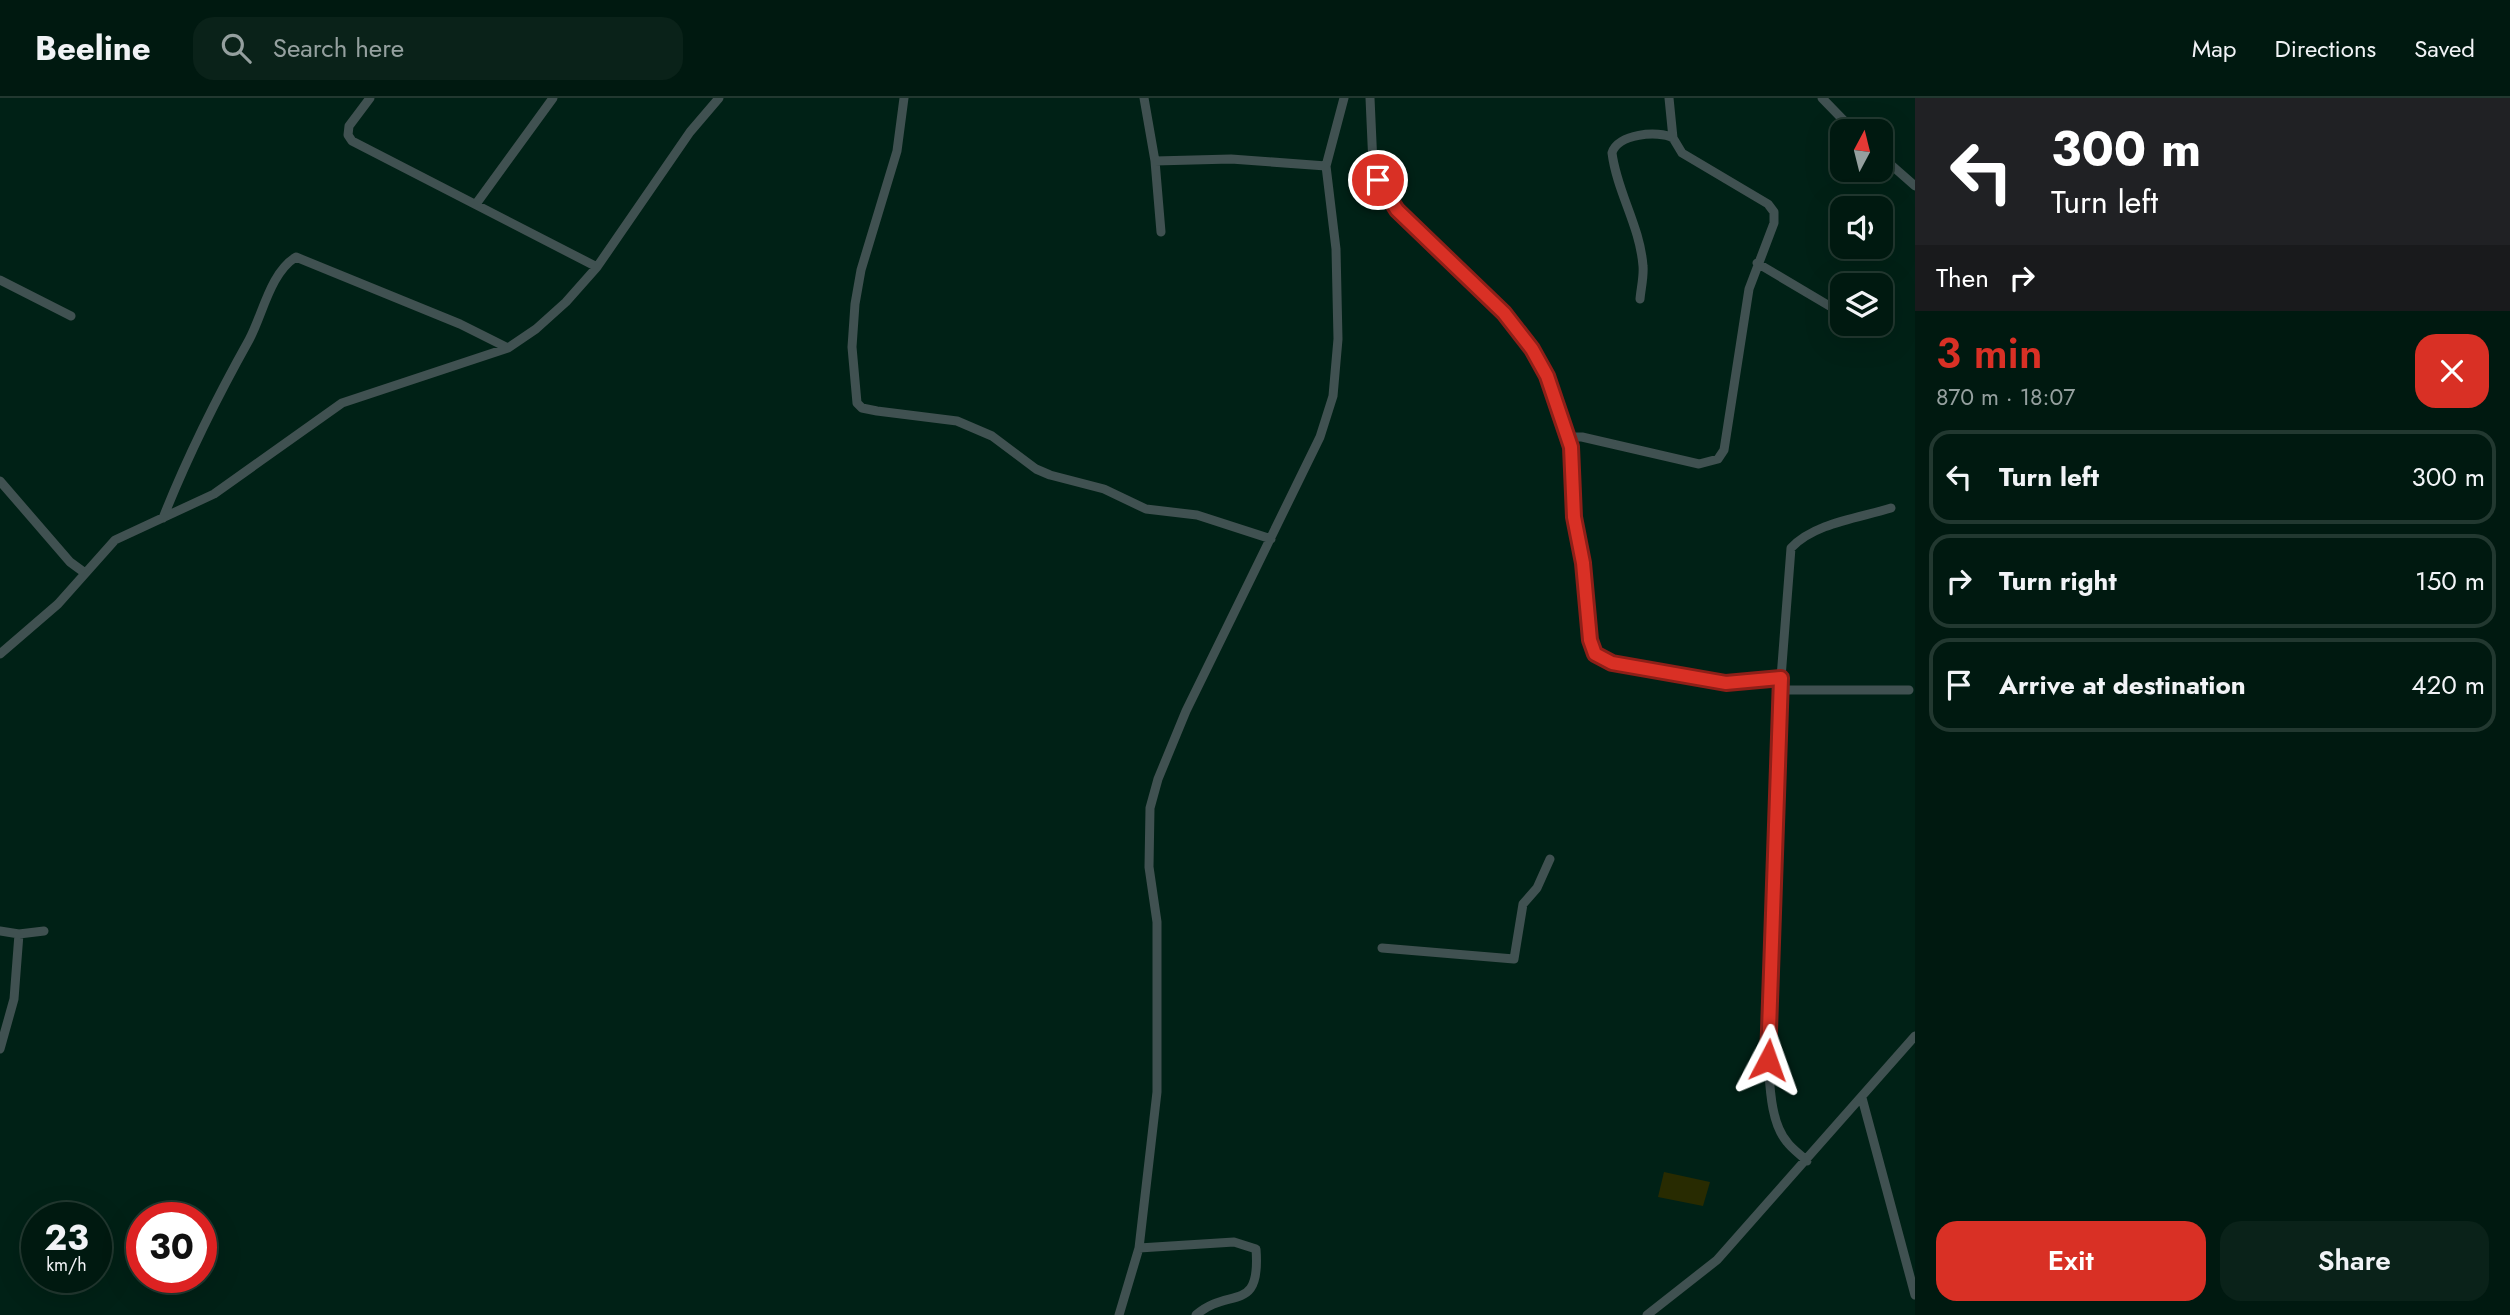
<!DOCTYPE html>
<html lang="en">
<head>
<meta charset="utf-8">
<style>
  :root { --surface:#001910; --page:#0a2219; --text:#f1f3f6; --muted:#95a09f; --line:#223830; --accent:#d93025 }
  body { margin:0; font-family:Jost,sans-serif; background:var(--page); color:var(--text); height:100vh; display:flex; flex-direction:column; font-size:26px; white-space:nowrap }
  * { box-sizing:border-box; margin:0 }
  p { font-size:23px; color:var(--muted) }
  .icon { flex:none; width:38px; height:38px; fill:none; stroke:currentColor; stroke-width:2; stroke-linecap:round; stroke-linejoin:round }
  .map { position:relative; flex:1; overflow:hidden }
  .details { display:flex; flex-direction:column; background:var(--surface); width:595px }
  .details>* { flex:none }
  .guide { background:#202124; color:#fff; overflow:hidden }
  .needle { width:46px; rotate:7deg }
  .tools { position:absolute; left:1830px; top:21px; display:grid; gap:14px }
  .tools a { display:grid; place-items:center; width:63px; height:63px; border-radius:14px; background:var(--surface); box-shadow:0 7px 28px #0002,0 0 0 2px var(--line); font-size:35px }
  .speed { position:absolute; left:21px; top:1104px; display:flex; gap:14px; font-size:35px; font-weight:700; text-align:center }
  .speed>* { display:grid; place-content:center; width:91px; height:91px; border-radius:50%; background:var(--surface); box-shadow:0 7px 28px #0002,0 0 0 2px var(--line); line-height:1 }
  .speed small { font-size:18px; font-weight:400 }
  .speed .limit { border:10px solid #d22; background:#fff; color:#111 }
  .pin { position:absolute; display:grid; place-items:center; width:60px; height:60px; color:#fff; margin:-30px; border:4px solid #fff; border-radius:50%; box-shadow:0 2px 7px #0007 }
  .me { position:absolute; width:77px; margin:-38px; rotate:4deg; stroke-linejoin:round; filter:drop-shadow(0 0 5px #0008) }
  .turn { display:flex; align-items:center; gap:24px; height:147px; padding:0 21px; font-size:32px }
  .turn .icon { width:91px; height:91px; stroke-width:2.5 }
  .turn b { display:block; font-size:49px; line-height:60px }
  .then { display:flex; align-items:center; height:66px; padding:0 21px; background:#0003; gap:14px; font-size:26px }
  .round { display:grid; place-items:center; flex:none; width:74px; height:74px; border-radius:21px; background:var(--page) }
  .head { display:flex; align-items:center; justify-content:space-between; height:119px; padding:0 21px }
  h1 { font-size:42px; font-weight:600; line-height:52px; color:var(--accent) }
  .primary-button { display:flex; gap:14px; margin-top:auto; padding:14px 21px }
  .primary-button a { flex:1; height:80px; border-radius:21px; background:var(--accent); color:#fff; font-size:28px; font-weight:600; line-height:80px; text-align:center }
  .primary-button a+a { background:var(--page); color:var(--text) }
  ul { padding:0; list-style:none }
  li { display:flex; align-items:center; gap:21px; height:94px; margin:0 14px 10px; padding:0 7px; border:4px solid var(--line); border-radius:21px }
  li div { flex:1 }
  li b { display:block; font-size:26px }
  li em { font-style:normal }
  header { display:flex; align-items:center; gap:42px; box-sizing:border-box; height:98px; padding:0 35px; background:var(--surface); border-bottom:2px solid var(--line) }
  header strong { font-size:33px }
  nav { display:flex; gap:38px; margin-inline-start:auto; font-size:24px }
  .search { width:490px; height:63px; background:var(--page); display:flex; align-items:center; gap:18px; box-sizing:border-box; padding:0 24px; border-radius:21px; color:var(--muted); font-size:26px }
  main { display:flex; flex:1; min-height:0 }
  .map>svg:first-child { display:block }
</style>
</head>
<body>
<header>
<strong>Beeline</strong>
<div class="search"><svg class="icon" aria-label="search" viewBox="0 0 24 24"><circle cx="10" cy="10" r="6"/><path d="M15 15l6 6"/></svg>Search here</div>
<nav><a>Map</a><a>Directions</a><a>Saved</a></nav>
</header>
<main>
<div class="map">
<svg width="1915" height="1217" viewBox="0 0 1915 1217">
  <rect width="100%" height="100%" fill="#002116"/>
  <path fill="#282b01" d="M 1664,1074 L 1710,1084 L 1703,1108 L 1658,1099 Z"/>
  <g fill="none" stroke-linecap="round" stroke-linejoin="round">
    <path stroke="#405151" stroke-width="9" d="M 370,0 L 349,28 L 348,37 L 352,43 L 597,169
      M 904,0 L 897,53 L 861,172 L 855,206 L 852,249 L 857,305 L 862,310 L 877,313 L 957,323 L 992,338 L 1036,371 L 1050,377 L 1104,391 L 1146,411 L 1197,417 L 1271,441
      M 1144,0 L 1155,63 L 1161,134
      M 1370,0 L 1373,67 L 1385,97 L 1486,194 L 1532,251 L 1547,278 L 1571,349 L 1574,419 L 1583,465 L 1590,542 L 1595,556 L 1601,560 L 1726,585 L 1781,580 L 1791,450 C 1814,425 1859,420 1891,410
      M 1822,0 L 1854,33
      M 1881,58 L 1915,88
      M 1155,63 L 1231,61 L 1326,68
      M 476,106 L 553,0
      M 1757,165 L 1843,216
      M 0,182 L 71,218
      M 1640,201 C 1641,190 1644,178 1643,168 C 1640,128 1617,94 1612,55 C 1617,36 1658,32 1673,40
      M 1861,226 L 1874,233
      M 1567,339 L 1582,339 L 1699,366 L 1718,361 L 1724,352 L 1749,191 L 1774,125 L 1774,114 L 1768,106 L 1682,55 L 1673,40 L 1669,0
      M 0,383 L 70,464 L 85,475
      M 163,420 C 188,357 216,301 249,242 C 263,216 270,175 296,159 L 460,226 L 508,250
      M 0,556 L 58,506 L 115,442 L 214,396 L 342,305 L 508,250 L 536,231 L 566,204 L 597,169 L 690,34 L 719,0
      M 1781,580 L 1768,962 C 1770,986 1770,1024 1787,1044 C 1792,1051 1801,1057 1807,1063
      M 1780,592 L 1909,592
      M 0,833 L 19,836 L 44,833
      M 1382,850 L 1514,861 L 1523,806 L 1537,790 L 1550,761
      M 0,951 L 14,901 L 19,836
      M 1862,1000 L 1915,1197
      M 1139,1150 L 1234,1144 L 1256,1151 C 1261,1217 1229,1188 1196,1217
      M 1119,1217 L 1139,1150 L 1157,994 L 1157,824 L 1149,769 L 1150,710 L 1158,681 L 1186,613 L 1320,339 L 1333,298 L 1338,241 L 1336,151 L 1326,68 L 1344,0
      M 1647,1217 L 1717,1162 L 1915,938"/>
  </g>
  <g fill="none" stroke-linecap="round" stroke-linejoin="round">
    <defs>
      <path id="route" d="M 1378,82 L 1397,112 L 1504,215 L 1532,251 L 1547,278 L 1571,349 L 1574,419 L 1583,465 L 1590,542 L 1595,556 L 1612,565 L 1726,585 L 1781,580 L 1768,962"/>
    </defs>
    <use href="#route" stroke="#8d1f18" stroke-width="18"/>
    <use href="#route" stroke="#d93025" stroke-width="12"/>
  </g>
</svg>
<div class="tools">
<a><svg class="needle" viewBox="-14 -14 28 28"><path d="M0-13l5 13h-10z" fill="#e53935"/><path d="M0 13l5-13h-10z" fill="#95a09f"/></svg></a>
<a><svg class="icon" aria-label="sound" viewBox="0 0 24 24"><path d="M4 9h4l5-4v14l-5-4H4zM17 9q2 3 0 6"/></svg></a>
<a><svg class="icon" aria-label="layers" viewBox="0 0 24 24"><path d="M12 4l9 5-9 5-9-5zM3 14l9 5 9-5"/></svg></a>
</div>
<div class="speed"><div>23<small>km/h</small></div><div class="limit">30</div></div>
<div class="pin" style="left:1378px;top:82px;background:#d93025"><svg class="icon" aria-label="arrive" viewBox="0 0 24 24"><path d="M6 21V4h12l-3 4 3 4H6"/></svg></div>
<svg class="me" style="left:1768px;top:962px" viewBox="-20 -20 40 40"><path d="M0-17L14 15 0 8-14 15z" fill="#d93025" stroke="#fff" stroke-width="4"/></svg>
</div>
<section class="details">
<div class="guide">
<div class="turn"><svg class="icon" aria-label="left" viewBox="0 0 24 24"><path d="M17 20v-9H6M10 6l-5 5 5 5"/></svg><div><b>300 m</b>Turn left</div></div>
<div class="then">Then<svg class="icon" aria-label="right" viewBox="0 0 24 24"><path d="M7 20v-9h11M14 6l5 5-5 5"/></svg></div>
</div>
<div class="head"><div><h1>3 min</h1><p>870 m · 18:07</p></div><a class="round" style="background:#d93025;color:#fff"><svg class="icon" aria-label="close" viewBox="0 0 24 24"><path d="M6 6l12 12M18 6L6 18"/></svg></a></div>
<ul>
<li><svg class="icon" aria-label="left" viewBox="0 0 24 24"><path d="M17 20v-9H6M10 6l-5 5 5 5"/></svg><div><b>Turn left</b></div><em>300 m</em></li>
<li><svg class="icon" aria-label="right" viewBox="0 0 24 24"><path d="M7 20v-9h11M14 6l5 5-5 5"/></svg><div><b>Turn right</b></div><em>150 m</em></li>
<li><svg class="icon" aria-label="arrive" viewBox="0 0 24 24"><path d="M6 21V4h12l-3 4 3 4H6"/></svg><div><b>Arrive at destination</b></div><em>420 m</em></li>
</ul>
<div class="primary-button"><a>Exit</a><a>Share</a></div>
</section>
</main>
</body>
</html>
